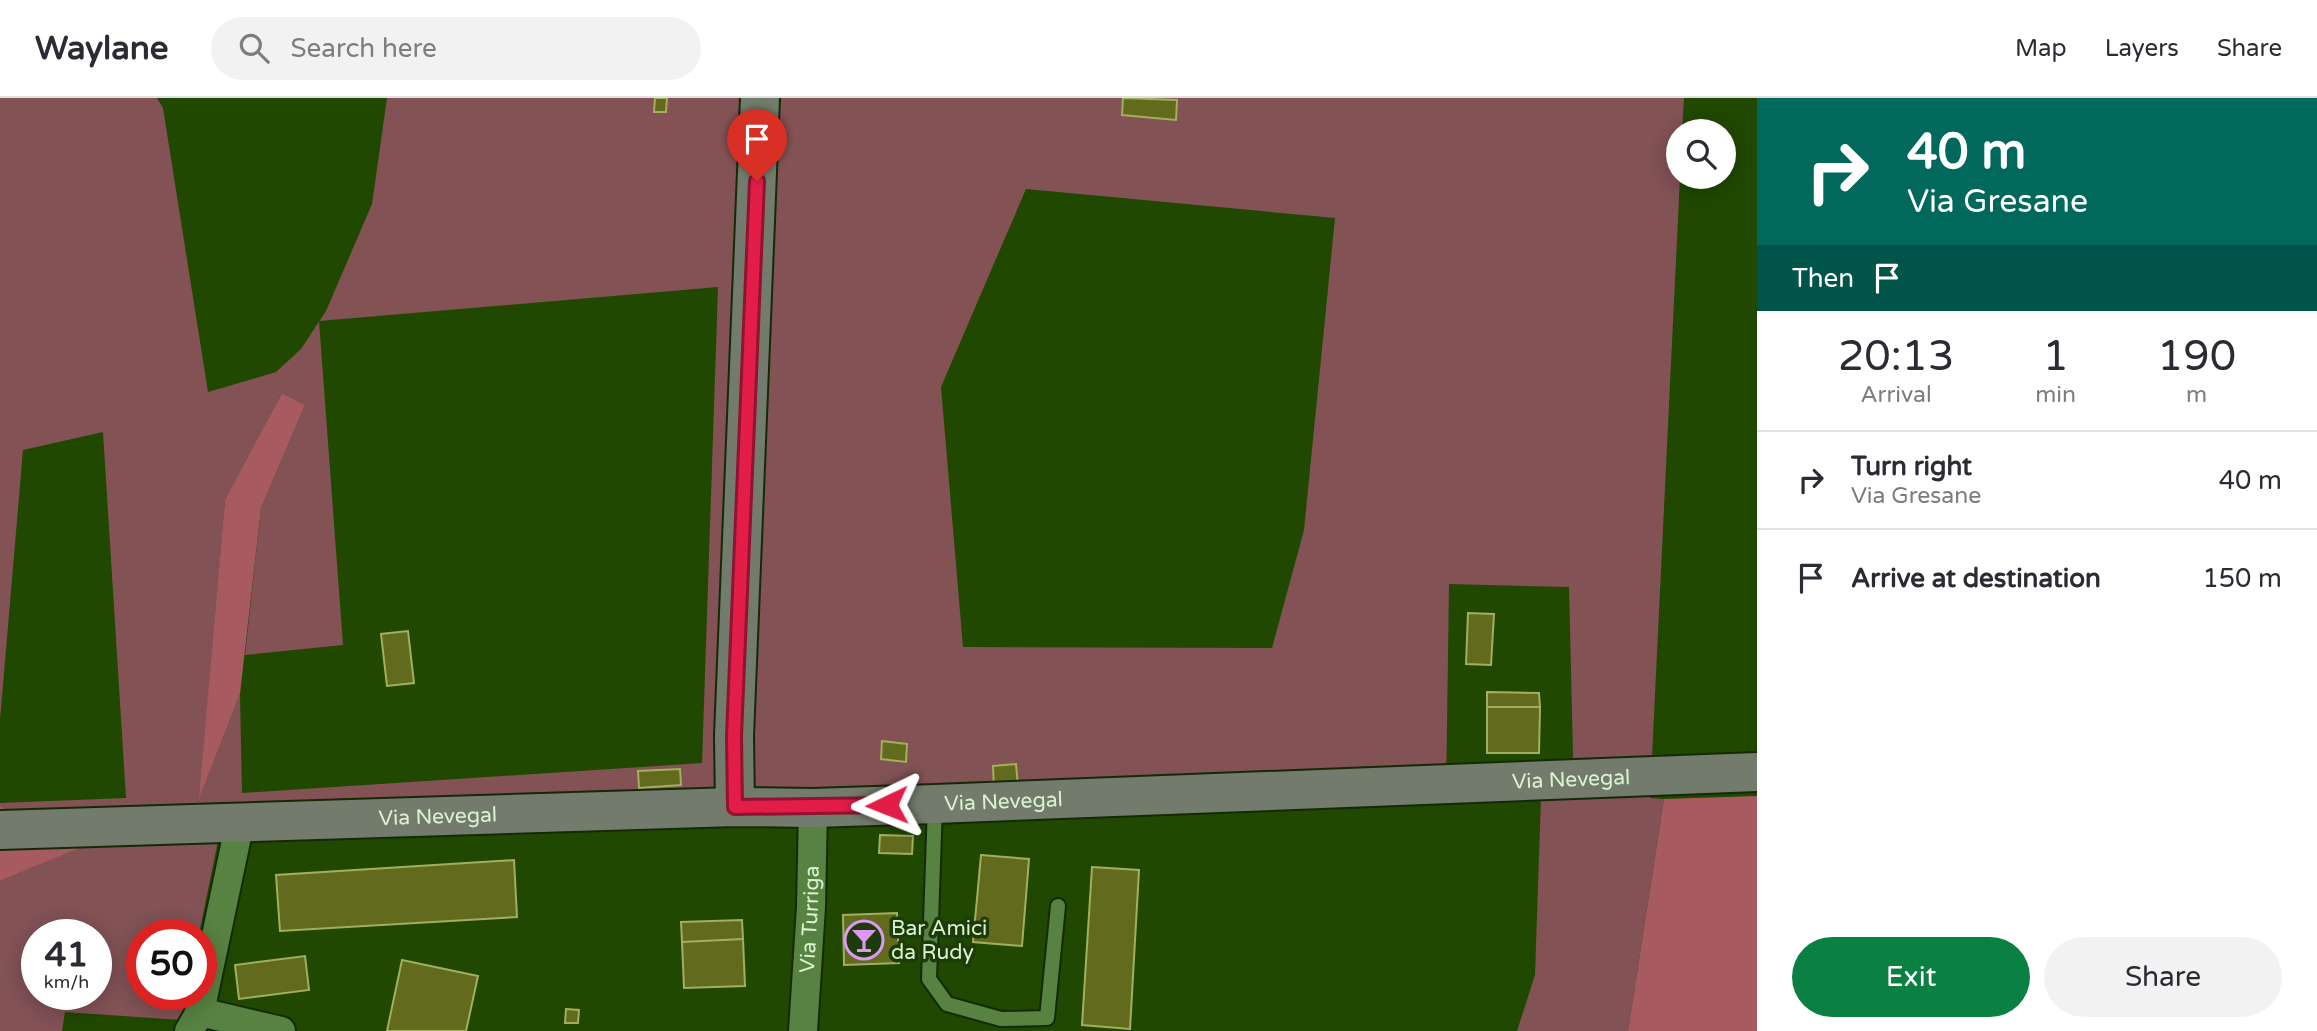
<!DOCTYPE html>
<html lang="en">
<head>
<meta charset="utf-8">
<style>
  :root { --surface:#fff; --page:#f2f2f3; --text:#2b2b33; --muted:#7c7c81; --line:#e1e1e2; --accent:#0b8043 }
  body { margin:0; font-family:"Varela Round",sans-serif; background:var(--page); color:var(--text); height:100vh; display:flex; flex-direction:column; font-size:26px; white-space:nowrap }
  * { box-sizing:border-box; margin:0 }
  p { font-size:23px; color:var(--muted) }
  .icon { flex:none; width:38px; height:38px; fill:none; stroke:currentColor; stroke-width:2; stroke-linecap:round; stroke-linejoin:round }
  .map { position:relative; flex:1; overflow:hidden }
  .sheet { display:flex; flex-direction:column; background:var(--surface); width:560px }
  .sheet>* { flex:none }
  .banner { background:#00695c; color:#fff; overflow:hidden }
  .controls { position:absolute; left:1666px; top:21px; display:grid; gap:14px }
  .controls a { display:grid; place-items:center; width:70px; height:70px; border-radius:50%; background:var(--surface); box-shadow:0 4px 18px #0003; font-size:35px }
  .speed { position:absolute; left:21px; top:821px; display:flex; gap:14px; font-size:35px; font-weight:700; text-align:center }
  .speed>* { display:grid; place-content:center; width:91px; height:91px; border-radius:50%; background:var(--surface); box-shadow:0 4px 18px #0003; line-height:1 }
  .speed small { font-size:18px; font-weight:400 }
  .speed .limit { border:10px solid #d22; background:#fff; color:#111 }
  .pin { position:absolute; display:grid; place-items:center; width:60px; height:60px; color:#fff; margin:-72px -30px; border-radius:50% 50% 50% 0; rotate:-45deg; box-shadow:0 0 7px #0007 }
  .pin .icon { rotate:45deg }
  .me { position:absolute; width:77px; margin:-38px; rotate:268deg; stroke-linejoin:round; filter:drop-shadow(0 0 5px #0008) }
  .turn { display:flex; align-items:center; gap:24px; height:147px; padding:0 35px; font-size:32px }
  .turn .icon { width:91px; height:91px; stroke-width:2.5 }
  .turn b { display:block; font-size:49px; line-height:60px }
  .then { display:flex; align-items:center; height:66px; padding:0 35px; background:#0003; gap:14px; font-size:26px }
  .eta { display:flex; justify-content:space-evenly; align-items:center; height:119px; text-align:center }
  .eta b { font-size:42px; font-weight:600; line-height:49px }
  .primary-button { display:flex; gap:14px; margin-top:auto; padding:14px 35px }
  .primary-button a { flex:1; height:80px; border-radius:42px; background:var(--accent); color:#fff; font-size:28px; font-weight:600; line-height:80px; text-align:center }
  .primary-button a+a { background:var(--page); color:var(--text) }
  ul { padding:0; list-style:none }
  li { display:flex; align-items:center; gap:21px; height:98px; padding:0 35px; border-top:2px solid var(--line) }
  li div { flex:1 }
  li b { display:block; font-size:26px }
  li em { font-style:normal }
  header { display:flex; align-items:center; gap:42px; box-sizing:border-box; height:98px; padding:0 35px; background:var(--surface); border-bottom:2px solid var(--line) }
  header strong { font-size:33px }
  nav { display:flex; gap:38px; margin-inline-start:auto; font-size:24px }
  .search { width:490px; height:63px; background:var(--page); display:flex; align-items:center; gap:18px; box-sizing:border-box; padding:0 24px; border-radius:38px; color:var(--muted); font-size:26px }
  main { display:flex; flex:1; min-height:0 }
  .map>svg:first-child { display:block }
</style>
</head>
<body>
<header>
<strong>Waylane</strong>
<div class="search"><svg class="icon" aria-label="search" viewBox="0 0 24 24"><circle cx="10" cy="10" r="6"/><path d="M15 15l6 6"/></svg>Search here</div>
<nav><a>Map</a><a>Layers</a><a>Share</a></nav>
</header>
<main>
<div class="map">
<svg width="1757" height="933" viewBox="0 0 1757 933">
  <rect width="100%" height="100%" fill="#204800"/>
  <path fill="#825255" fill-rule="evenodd" d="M 0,0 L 157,0 L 163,10 L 208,294 L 276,274 L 301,251 L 326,213 L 372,106 L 387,0 L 1684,0 L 1682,33 L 1678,33 L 1678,79 L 1680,79 L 1650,700 L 1664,701 L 1628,933 L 1517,933 L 1535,877 L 1541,699 L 1574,699 L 1569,489 L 1449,486 L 1446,700 L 218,743 L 199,836 L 142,836 L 142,896 L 186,896 L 181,922 L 65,914 L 62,933 L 0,933 L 0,783 L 83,748 L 0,708 L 0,705 L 126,700 L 103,334 L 23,352 L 0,622 ZM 1026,91 L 1335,120 L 1304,432 L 1272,550 L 963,549 L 941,289 ZM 718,189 L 702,665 L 242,695 L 240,596 L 200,698 L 225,403 L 282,295 L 305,307 L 261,410 L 245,557 L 343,547 L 319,223 ZM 37,836 L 96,836 L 96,896 L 37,896 Z"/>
  <path fill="#a75b61" d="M 282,295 L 305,307 L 261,410 L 240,596 L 199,701 L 225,402 Z
    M 1757,698 L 1757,933 L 1628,933 L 1664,701 Z
    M 0,708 L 84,748 L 0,783 Z"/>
  <path fill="#616a1d" stroke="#a3af5e" stroke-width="2" d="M 655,0 L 667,0 L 666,14 L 654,14 Z
    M 1123,0 L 1177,2 L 1176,22 L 1122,17 Z
    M 1468,515 L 1494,516 L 1491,567 L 1466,566 Z
    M 408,533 L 414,585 L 387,588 L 381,536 Z
    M 1487,594 L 1539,595 L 1540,609 L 1487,609 Z
    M 1487,609 L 1540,609 L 1539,655 L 1487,655 Z
    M 882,643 L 907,646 L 906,664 L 881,661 Z
    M 1016,666 L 1018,689 L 994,691 L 993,668 Z
    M 680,671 L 681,687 L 639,690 L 638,673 Z
    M 880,737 L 913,738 L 912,756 L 879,755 Z
    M 981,757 L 1029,761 L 1022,848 L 973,844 Z
    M 514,762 L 517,819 L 280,833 L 276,777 Z
    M 1092,769 L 1139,772 L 1130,931 L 1082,927 Z
    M 897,815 L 899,865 L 844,867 L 843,817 Z
    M 742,822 L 743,841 L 682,844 L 681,824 Z
    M 743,841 L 745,888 L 684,890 L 682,844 Z
    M 305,858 L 309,892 L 239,901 L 235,867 Z
    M 402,862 L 478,878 L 466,933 L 387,933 Z
    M 566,911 L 579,912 L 578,925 L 565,925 Z"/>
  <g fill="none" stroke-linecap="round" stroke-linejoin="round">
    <defs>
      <path id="lane" d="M 935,707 L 929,881 L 947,906 L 1001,921 L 1047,920 L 1058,808"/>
      <g id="street">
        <path d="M 200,914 L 281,933"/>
        <path d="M 189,933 L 200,914 L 240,724"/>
        <path id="s1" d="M 803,933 L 811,809 L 813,710"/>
      </g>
      <g id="secondary">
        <path d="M 735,709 L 734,638 L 760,0"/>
        <path id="s2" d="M 0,732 L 735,709 L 813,710 L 935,706 L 1757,674"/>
      </g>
    </defs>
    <use href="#lane" stroke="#142a07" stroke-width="18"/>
    <use href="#street" stroke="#142a07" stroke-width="32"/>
    <use href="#secondary" stroke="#142a07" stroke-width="42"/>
    <use href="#lane" stroke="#578241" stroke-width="14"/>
    <use href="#street" stroke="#578241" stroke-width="28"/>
    <use href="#secondary" stroke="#737c6c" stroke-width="38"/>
  </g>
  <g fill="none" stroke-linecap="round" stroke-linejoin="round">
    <defs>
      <path id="route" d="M 757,83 L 734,638 L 735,709 L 887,707"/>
    </defs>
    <use href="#route" stroke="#92132f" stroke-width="18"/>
    <use href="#route" stroke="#e11d48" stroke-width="12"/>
  </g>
  <defs>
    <symbol id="bar-ring" viewBox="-11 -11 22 22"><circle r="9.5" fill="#1c3b08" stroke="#db99f5" stroke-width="1.5"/><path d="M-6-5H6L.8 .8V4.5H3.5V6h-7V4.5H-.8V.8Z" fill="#db99f5"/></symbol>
  </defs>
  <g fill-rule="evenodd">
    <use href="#bar-ring" x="842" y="820" width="44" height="44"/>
  </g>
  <g text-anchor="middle" stroke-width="7" stroke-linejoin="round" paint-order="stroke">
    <g font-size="21" fill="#dbf3d0" stroke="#1c3b08">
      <text dy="7" stroke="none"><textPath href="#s2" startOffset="1572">Via Nevegal</textPath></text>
      <text dy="7" stroke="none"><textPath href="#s2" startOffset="1004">Via Nevegal</textPath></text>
      <text dy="7" stroke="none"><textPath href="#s2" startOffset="438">Via Nevegal</textPath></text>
      <text dy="7" stroke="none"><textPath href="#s1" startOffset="112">Via Turriga</textPath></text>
    </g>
    <g font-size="21" fill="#dbf3d0" stroke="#1c3b08" text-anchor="start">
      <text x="891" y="837">Bar Amici<tspan x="891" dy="24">da Rudy</tspan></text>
    </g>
  </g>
</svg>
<div class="controls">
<a><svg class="icon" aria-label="search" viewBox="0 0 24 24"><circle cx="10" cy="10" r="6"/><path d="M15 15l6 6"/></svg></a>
</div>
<div class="speed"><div>41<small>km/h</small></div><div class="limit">50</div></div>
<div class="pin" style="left:757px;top:83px;background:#d93025"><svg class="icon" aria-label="arrive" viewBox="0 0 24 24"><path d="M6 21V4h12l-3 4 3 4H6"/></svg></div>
<svg class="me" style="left:887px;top:707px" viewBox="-20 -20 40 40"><path d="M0-17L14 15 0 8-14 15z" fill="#e11d48" stroke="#fff" stroke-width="4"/></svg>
</div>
<section class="sheet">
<div class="banner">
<div class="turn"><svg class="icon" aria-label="right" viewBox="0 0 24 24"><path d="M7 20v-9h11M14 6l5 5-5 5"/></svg><div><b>40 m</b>Via Gresane</div></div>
<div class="then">Then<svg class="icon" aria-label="arrive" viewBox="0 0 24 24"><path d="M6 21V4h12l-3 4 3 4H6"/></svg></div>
</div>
<div class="eta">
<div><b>20:13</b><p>Arrival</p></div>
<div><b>1</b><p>min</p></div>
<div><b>190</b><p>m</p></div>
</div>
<ul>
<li><svg class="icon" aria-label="right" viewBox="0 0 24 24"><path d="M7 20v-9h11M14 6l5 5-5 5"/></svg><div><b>Turn right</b><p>Via Gresane</p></div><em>40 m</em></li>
<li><svg class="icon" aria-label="arrive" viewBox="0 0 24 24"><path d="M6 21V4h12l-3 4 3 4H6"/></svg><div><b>Arrive at destination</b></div><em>150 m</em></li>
</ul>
<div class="primary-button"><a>Exit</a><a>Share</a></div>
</section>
</main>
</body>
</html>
